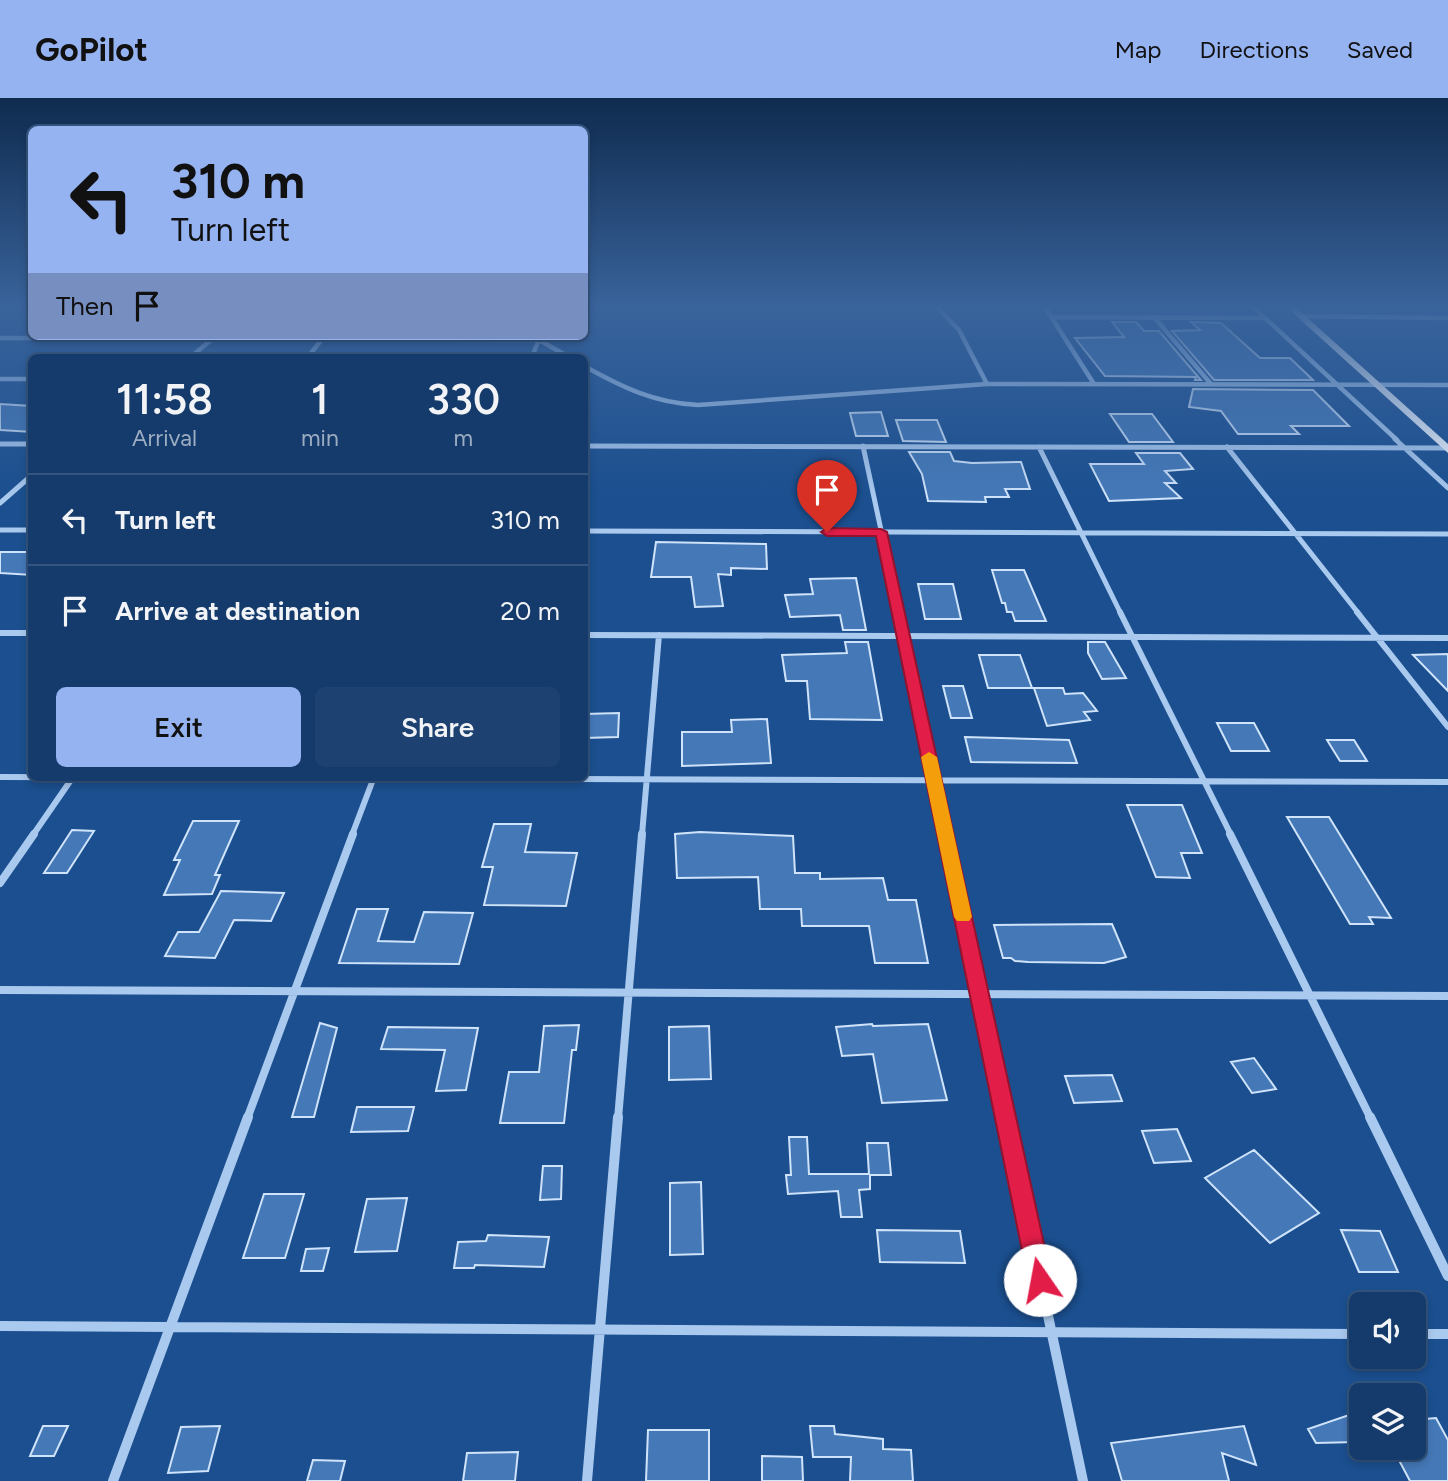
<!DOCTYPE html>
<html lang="en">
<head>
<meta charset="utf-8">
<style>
  :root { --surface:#143b6b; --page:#1d4271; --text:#f1f3f6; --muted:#9dadc1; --line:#33557e; --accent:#95b2f1 }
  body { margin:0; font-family:Figtree,sans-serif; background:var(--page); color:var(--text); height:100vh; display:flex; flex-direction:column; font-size:26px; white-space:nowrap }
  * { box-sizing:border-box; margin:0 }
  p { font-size:23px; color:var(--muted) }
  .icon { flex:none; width:38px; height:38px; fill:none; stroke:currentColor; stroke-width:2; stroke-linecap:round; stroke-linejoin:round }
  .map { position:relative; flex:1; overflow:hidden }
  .sheet { position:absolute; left:28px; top:256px; width:560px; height:427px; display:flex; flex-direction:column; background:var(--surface); border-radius:10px; box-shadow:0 4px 10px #0003,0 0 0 2px var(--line) }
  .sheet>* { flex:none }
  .guide { position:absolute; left:28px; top:28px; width:560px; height:214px; border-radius:10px; box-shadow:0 4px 10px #0003,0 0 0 2px var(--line); background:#95b2f1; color:#111; overflow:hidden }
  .tools { position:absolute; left:1349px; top:1194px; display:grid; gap:14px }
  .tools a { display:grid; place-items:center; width:77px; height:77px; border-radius:10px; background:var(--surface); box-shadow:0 4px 10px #0003,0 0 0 2px var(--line); font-size:35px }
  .pin { position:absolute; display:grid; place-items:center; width:60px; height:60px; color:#fff; margin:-72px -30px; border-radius:50% 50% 50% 0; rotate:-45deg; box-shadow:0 0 7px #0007 }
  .pin .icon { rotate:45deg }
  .me { position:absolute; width:77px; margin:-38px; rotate:348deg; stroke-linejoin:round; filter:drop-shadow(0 0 5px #0008) }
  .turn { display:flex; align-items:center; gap:24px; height:147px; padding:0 28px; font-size:32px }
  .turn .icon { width:91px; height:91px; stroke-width:2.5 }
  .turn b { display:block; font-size:49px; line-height:60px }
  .then { display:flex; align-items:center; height:66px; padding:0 28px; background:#0003; gap:14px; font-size:26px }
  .eta { display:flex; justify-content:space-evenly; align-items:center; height:119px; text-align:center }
  .eta b { font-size:42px; font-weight:600; line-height:49px }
  .action { display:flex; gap:14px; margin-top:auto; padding:14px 28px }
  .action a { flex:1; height:80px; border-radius:10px; background:var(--accent); color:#111; font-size:28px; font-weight:600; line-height:80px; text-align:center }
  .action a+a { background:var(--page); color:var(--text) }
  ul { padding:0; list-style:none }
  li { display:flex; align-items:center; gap:21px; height:91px; padding:0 28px; border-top:2px solid var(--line) }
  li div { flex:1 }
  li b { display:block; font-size:26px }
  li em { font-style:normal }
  header { display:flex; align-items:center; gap:42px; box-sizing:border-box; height:98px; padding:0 35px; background:var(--accent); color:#111 }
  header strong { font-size:33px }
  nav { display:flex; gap:38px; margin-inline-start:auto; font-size:24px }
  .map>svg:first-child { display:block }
</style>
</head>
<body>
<header>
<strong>GoPilot</strong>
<nav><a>Map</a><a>Directions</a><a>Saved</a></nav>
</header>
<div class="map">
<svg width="1448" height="1383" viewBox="0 0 1448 1383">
  <rect width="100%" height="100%" fill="#1b4f8f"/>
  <path fill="#4478b7" stroke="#cfe3fa" stroke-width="2" d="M 1112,224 L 1136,224 L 1144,233 L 1159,233 L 1201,282 L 1195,282 L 1196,279 L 1105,278 L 1075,240 L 1124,239 Z
    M 1191,224 L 1221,225 L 1260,260 L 1290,260 L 1313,282 L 1214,282 L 1172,233 L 1200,232 Z
    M 1193,291 L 1313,292 L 1349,328 L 1291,328 L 1299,336 L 1238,336 L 1221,313 L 1189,309 Z
    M 0,306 L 32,308 L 32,334 L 0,332 Z
    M 881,314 L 888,338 L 856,338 L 850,315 Z
    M 1110,316 L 1152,316 L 1173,344 L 1129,344 Z
    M 896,322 L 937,322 L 946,344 L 903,343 Z
    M 909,354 L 950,354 L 954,363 L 972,365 L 1021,364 L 1030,391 L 1005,391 L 1009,399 L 985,399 L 986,404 L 928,403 L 922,376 Z
    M 1136,355 L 1180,355 L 1193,371 L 1165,373 L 1176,385 L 1165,385 L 1181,400 L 1109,403 L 1090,366 L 1144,366 Z
    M 656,444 L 766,446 L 767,471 L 731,470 L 731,477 L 718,476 L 723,508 L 695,509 L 691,479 L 651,479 Z
    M 0,454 L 32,454 L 32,477 L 0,475 Z
    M 992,472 L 1024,472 L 1046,523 L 1015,523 L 1012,514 L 1007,514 L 1005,505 L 1002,505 Z
    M 856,480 L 866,532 L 843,532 L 840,517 L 790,519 L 785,497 L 813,496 L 810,481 Z
    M 918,486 L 953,486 L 961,521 L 925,521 Z
    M 845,544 L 868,544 L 882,622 L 810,621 L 807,583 L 786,583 L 782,557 L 847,555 Z
    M 1088,544 L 1105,544 L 1126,580 L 1102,581 L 1088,555 Z
    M 1448,556 L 1448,593 L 1413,557 Z
    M 979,557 L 1020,557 L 1032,590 L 988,590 Z
    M 943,588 L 963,588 L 972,620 L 951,620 Z
    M 1034,590 L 1063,590 L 1065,596 L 1083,595 L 1097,613 L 1084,614 L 1090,622 L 1047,628 Z
    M 619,615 L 618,639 L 584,640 L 584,616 Z
    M 767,621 L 771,665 L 682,668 L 682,634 L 732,634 L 731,622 Z
    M 1217,625 L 1254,625 L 1269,653 L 1231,653 Z
    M 965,639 L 1069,642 L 1077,665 L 971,664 Z
    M 1327,642 L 1354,642 L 1367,663 L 1340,663 Z
    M 1127,707 L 1182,707 L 1202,755 L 1181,755 L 1190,780 L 1156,779 Z
    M 1287,719 L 1329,719 L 1391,820 L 1369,819 L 1373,826 L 1350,826 Z
    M 193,723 L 239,723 L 215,777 L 220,777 L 212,796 L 164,797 L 180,762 L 174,762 Z
    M 494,726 L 531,726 L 525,754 L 577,755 L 566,808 L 484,807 L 493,769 L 482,769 Z
    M 72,732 L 94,733 L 67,775 L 44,775 Z
    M 700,734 L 793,738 L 795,775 L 820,775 L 820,781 L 883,780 L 888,802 L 916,802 L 928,865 L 875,865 L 869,828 L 802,828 L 801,811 L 760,811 L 758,779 L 677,780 L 675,736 Z
    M 221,793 L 284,795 L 271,823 L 234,822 L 215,860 L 165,858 L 178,834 L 199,834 Z
    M 357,811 L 388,811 L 378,843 L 414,844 L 424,814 L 473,815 L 459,866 L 339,865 Z
    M 1112,826 L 1126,859 L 1104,865 L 1028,864 L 1015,863 L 1011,860 L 1003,860 L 994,827 Z
    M 320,925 L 337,930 L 314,1019 L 292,1019 Z
    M 872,926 L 873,928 L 928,926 L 947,1002 L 882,1005 L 873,956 L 842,958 L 836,929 Z
    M 579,927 L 576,952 L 572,952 L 564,1025 L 500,1025 L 509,974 L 539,974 L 544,928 Z
    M 709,928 L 711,981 L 669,982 L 669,929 Z
    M 388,929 L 478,930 L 466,992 L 436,993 L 445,952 L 381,951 Z
    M 1254,960 L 1276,991 L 1252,995 L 1231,964 Z
    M 1112,977 L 1122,1003 L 1074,1005 L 1065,978 Z
    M 357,1009 L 414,1009 L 408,1033 L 351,1034 Z
    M 1177,1031 L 1191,1063 L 1154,1065 L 1142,1033 Z
    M 789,1039 L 807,1039 L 809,1076 L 869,1076 L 867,1045 L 888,1045 L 891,1077 L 870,1077 L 870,1091 L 859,1092 L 862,1119 L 841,1119 L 838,1093 L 788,1096 L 786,1077 L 791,1077 Z
    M 1254,1052 L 1319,1115 L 1270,1145 L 1205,1080 Z
    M 543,1068 L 562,1068 L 561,1101 L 540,1102 Z
    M 701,1084 L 703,1156 L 670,1157 L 670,1085 Z
    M 264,1096 L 304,1096 L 285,1160 L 243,1160 Z
    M 407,1100 L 397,1153 L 355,1154 L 367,1101 Z
    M 877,1132 L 960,1133 L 965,1165 L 880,1164 Z
    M 1341,1132 L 1380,1133 L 1398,1174 L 1359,1174 Z
    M 488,1137 L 549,1139 L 544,1169 L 475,1167 L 474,1170 L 454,1170 L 458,1144 L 486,1143 Z
    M 329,1150 L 323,1173 L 301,1173 L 306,1151 Z
    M 1349,1317 L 1356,1344 L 1316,1345 L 1308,1331 Z
    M 1436,1320 L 1448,1342 L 1448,1383 L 1410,1383 L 1392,1349 L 1414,1349 L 1414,1322 Z
    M 43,1328 L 68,1328 L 54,1358 L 30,1358 Z
    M 220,1328 L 208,1373 L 168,1375 L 181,1329 Z
    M 810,1328 L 834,1328 L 835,1336 L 883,1341 L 883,1351 L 911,1352 L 913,1383 L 850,1383 L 851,1359 L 813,1359 Z
    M 1244,1328 L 1256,1367 L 1222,1355 L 1229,1383 L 1122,1383 L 1111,1345 Z
    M 648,1332 L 709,1332 L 709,1383 L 646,1383 Z
    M 518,1354 L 515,1383 L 463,1383 L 467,1355 Z
    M 762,1358 L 802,1359 L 803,1383 L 762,1383 Z
    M 313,1362 L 345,1363 L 340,1383 L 307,1383 Z"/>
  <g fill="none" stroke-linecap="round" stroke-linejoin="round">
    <path stroke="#a9c9ee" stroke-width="4.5" d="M 934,206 L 959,232 L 987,286
      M 1043,206 L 1094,286
      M 1250,206 L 1397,342
      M 1300,218 L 1448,220
      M 1051,219 L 1264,220
      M 1154,219 L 1211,286
      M 0,240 L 539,242 L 569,259
      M 191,259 L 212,241
      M 308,259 L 322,241
      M 532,259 L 540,239
      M 584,268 C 622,289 654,305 698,307 L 987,286 L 1448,287
      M 0,281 L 32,281"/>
    <path stroke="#a9c9ee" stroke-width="5" d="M 1395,341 L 1448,390
      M 0,346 L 32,346
      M 584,348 L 1448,350
      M 863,348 L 899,516
      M 1039,349 L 1121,516
      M 1227,349 L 1359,516
      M 0,405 L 32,377
      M 0,432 L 32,432
      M 584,433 L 1448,436"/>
    <path stroke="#a9c9ee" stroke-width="6" d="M 898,514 L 946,737
      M 1120,514 L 1231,737
      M 1357,514 L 1448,629
      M 0,535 L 32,535
      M 584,537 L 1448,540
      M 0,679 L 1448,684
      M 33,737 L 73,679
      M 352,737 L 374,679
      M 642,737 L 659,537"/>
    <path stroke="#a9c9ee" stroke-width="8" d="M 945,736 L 1006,1021
      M 1230,736 L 1371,1021
      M 0,785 L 34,736
      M 0,892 L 1448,898
      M 247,1021 L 353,736
      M 618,1021 L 642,736"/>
    <path stroke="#a9c9ee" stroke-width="10" d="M 1006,1019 L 1083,1383
      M 1370,1019 L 1448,1178
      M 0,1228 L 1362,1236
      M 1414,1236 L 1448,1236
      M 113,1383 L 248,1019
      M 587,1383 L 618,1019"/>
    <path fill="#f0f6ff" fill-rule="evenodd" d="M 1283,206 L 1292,206 L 1448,346 L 1448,355 Z"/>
  </g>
  <linearGradient id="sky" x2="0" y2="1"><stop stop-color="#0f2b4f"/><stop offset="0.52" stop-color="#39639b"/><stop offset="1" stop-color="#39639b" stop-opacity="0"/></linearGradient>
  <rect width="1448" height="400" fill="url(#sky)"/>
  <path fill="#e11d48" stroke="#92132f" stroke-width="2" d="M 881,431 L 887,434 L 1052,1182 L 1049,1190 L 1040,1193 L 1032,1190 L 1028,1182 L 876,438 L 827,438 L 821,434 L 827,430 Z"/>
  <path fill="#f59e0b" d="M 929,654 L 937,659 L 972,819 L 969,823 L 957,823 L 954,819 L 921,659 Z"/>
</svg>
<div class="tools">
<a><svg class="icon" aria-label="sound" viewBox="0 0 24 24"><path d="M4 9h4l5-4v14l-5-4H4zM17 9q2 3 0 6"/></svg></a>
<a><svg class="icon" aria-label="layers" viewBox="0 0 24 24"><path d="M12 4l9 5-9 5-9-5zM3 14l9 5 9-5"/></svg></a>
</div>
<div class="pin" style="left:827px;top:434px;background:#d93025"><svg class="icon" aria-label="arrive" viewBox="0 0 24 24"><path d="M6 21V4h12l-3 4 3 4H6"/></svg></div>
<svg class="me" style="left:1040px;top:1182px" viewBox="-20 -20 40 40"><circle r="19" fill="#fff"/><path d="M0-13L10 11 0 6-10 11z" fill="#e11d48"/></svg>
<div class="guide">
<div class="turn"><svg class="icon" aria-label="left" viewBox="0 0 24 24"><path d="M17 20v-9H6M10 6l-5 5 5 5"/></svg><div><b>310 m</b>Turn left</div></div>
<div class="then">Then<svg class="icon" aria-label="arrive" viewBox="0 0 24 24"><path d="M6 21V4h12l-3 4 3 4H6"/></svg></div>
</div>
<section class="sheet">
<div class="eta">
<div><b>11:58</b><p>Arrival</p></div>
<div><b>1</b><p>min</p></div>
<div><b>330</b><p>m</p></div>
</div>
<ul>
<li><svg class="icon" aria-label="left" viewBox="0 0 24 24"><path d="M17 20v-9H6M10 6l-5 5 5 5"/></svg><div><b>Turn left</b></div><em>310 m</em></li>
<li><svg class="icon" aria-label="arrive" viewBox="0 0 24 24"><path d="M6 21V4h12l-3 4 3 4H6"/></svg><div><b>Arrive at destination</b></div><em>20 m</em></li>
</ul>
<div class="action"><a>Exit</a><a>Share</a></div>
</section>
</div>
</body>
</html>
